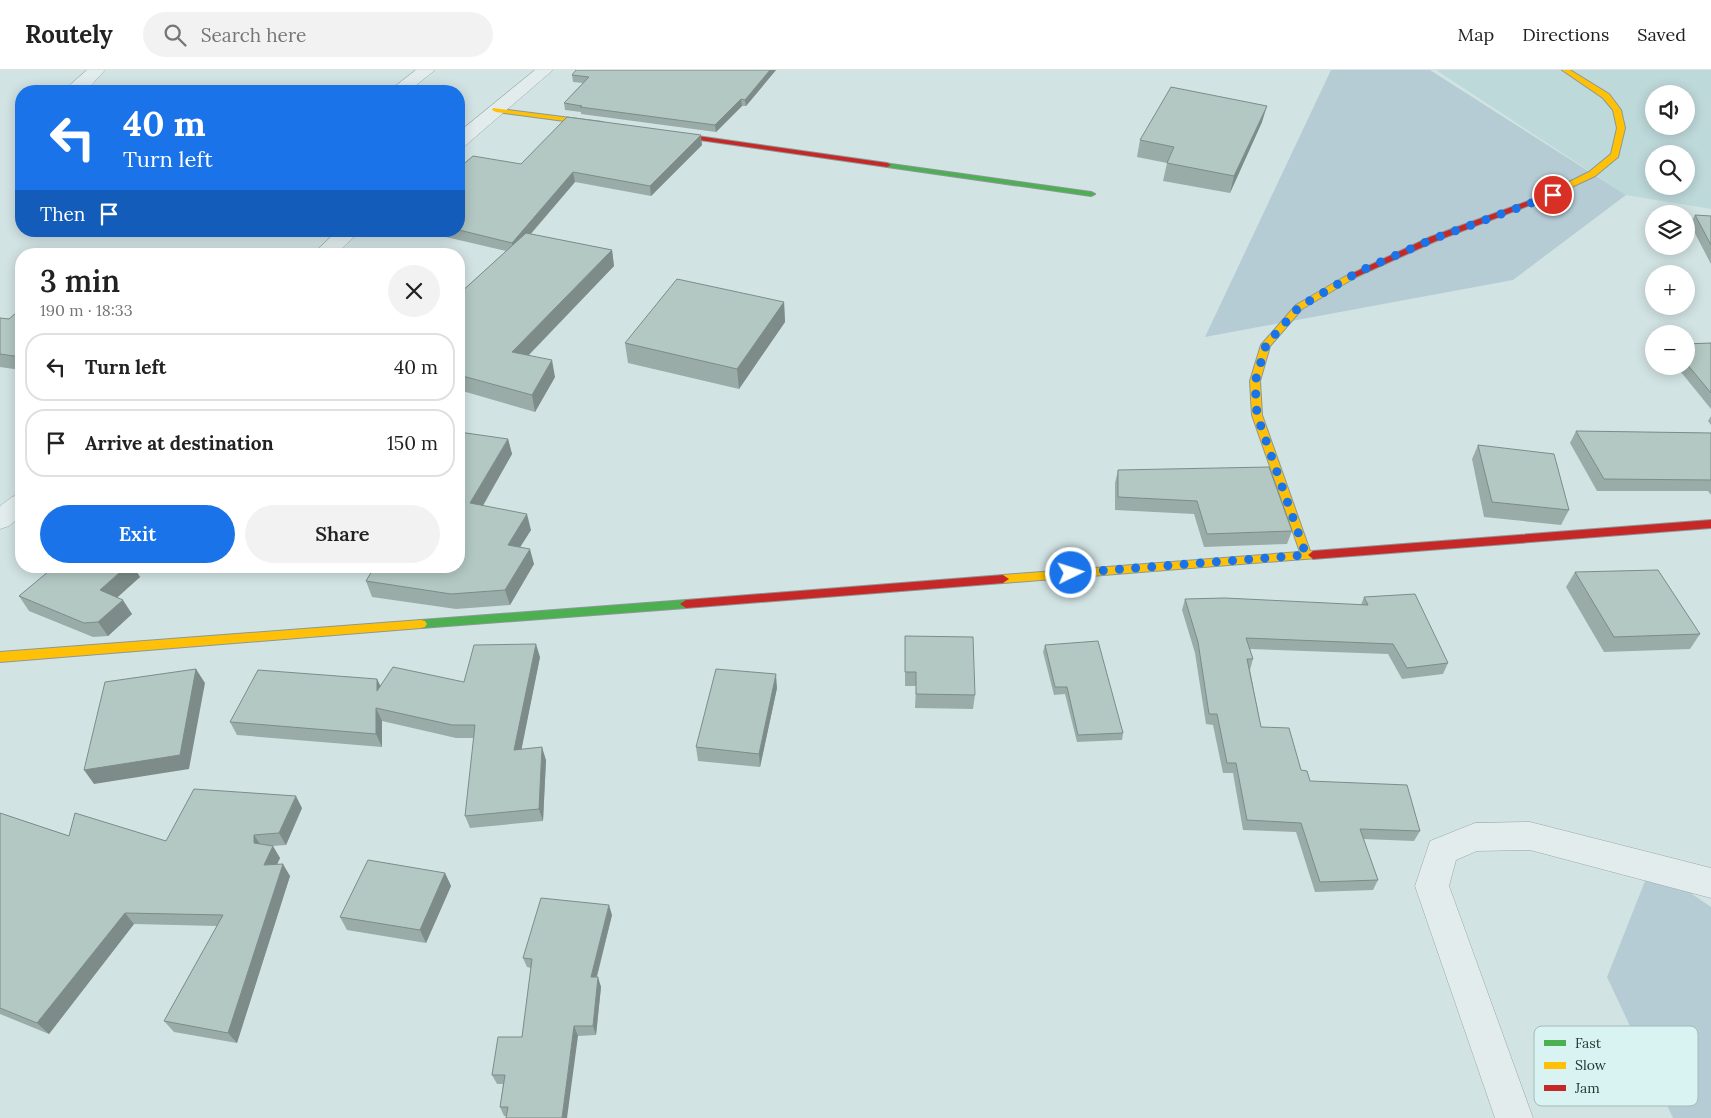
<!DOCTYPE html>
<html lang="en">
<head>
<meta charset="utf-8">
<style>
  :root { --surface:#fff; --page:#f2f2f2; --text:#222; --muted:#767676; --line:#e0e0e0; --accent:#1a73e8 }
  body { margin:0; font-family:Lora,serif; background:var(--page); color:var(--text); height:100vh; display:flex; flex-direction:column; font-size:19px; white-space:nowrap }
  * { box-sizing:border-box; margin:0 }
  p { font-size:16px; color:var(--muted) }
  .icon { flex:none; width:28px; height:28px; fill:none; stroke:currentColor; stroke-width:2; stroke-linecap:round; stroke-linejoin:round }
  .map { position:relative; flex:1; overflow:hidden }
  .panel { position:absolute; left:15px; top:178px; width:450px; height:325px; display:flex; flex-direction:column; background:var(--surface); border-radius:20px; box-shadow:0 2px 12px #0003 }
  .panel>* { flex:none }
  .banner { position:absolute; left:15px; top:15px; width:450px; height:152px; border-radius:20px; box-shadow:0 2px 12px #0003; background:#1a73e8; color:#fff; overflow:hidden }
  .fabs { position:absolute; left:1645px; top:15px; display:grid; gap:10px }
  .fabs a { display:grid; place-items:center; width:50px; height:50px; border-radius:50%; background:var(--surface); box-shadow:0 2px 12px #0003; font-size:25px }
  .pin { position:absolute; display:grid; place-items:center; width:42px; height:42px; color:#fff; margin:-21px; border:2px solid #fff; border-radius:50%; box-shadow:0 1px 5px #0007 }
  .me { position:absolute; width:55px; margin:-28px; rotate:86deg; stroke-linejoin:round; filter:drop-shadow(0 0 4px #0008) }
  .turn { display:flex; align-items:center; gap:18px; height:105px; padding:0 25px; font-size:22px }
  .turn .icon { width:65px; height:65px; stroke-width:2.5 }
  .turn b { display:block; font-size:35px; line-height:42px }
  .then { display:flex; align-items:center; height:48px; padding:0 25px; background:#0003; gap:10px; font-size:19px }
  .round { display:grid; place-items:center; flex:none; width:52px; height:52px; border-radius:26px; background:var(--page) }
  .head { display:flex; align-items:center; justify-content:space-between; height:85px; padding:0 25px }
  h1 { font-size:30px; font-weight:600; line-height:38px }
  .action { display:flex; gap:10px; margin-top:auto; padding:10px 25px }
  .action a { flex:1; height:58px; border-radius:30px; background:var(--accent); color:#fff; font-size:20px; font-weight:600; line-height:58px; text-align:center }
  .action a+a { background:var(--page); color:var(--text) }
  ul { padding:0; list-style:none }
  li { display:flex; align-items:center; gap:15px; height:68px; margin:0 10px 8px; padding:0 15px; border:2px solid var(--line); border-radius:20px }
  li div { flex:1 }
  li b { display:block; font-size:19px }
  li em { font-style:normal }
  header { display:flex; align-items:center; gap:30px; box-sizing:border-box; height:70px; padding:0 25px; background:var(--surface); border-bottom:1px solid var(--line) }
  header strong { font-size:24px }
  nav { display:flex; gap:28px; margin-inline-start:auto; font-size:18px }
  .search { width:350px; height:45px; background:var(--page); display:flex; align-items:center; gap:12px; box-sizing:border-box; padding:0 18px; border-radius:28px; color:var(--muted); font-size:19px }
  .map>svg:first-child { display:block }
</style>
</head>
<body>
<header>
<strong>Routely</strong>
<div class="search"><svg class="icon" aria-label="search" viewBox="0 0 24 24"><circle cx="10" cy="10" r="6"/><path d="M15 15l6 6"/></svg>Search here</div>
<nav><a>Map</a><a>Directions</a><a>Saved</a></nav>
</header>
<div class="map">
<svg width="1711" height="1048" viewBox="0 0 1711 1048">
  <rect width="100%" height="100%" fill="#d2e3e3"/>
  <path fill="#bed9da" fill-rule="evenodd" d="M 1436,0 L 1711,0 L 1711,139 L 1626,125 ZM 1654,24 L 1686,24 L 1686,56 L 1654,56 ZM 1654,84 L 1686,84 L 1686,116 L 1654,116 Z"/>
  <path fill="#b6ccd5" d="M 1331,0 L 1430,0 L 1626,125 L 1513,210 L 1205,267 Z
    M 1651,796 L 1711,837 L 1711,1048 L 1673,1048 L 1607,907 Z"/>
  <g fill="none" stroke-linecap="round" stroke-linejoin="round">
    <defs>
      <path id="street" d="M 87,0 L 105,0 L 86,21 L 68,21 L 71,14 Z
        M 416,0 L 435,0 L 409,21 L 389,21 Z
        M 535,0 L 553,0 L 466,75 L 459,76 L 459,62 Z
        M 337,161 L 360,161 L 336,184 L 313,184 Z
        M 21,424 L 21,446 L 9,456 L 0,459 L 0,436 L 12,427 Z
        M 1530,752 L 1711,798 L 1711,828 L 1530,780 L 1477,781 L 1456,790 L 1449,816 L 1533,1048 L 1495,1048 L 1415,816 L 1430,771 L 1475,753 Z"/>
      <path id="fast" d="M 884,93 L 1091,122 L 1095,124 L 1091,126 L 887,97 L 883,95 Z
        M 686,530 L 692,534 L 686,538 L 421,558 L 417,557 L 415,554 L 417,551 L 421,550 Z"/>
      <path id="slow" d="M 1562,0 L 1570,0 L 1609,24 L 1621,40 L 1625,58 L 1618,87 L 1595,106 L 1542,131 L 1539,131 L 1539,127 L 1589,102 L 1611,84 L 1617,58 L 1613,40 L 1603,28 Z
        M 493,38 L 602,52 L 606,54 L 602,56 L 496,42 L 492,40 Z
        M 1353,202 L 1357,205 L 1356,207 L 1302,239 L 1270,276 L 1260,311 L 1262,345 L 1310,481 L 1317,482 L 1318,485 L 1317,488 L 1003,513 L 999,512 L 997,509 L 999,506 L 1003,505 L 1300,482 L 1252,345 L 1250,311 L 1261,275 L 1296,235 Z
        M 421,550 L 425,551 L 427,554 L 425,557 L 421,558 L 0,592 L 0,582 Z"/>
      <path id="jam" d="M 662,61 L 887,93 L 891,95 L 887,97 L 665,65 L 662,65 Z
        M 1539,127 L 1546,129 L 1436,171 L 1356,207 L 1353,208 L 1349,205 L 1430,167 Z
        M 1711,450 L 1711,458 L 1313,489 L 1308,485 L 1313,481 Z
        M 1003,505 L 1009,509 L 1003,513 L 686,538 L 680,534 L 686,530 Z"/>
    </defs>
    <use href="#street" stroke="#9aa9a7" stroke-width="1"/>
    <use href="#fast" stroke="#8a9997" stroke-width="2"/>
    <use href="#slow" stroke="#8a9997" stroke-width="2"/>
    <use href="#jam" stroke="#8a9997" stroke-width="2"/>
    <use href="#street" fill="#e2ecec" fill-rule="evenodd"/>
    <use href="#fast" fill="#4caf50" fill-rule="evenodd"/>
    <use href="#slow" fill="#ffc107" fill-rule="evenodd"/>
    <use href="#jam" fill="#c62828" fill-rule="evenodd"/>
  </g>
  <path fill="#9aaca8" d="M 776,0 L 746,36 L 742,36 L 716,62 L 581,44 L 581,42 L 565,40 L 564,33 L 583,13 L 573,12 L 572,5 Z
    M 1262,52 L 1230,123 L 1163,111 L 1167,93 L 1137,87 L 1140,70 Z
    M 702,75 L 651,126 L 575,112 L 531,164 L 612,180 L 614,196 L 529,285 L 555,307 L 535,342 L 459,320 L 459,224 L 506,181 L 420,161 L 459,161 L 459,98 L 521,94 Z
    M 1695,145 L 1711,146 L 1711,194 L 1690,154 Z
    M 784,232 L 785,252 L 739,319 L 628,293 L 625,273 Z
    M 21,244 L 21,300 L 0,297 L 0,248 L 9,249 Z
    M 1711,273 L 1711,339 L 1676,296 L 1686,296 L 1686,274 Z
    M 1711,346 L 1711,355 L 1708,351 Z
    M 1576,361 L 1711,363 L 1711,425 L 1708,421 L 1597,421 L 1570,373 Z
    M 508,369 L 512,384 L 483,436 L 531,460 L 520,477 L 534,494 L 510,535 L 456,539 L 372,527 L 366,511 L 371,503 L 339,496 L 459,496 Z
    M 1478,375 L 1569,440 L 1561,455 L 1484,447 L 1472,389 Z
    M 1118,400 L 1292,461 L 1287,474 L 1204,477 L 1194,444 L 1115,440 L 1115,413 Z
    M 55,496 L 133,496 L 140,507 L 117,527 L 132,544 L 108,566 L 93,567 L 29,541 L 19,526 Z
    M 1575,502 L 1700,564 L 1690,579 L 1604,582 L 1566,517 Z
    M 1364,527 L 1448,593 L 1443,604 L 1402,609 L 1388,584 L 1250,579 L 1253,589 L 1250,600 L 1261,657 L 1310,711 L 1420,761 L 1414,771 L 1363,769 L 1378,810 L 1373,820 L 1315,822 L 1296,762 L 1243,760 L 1233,703 L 1223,703 L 1213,655 L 1206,654 L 1195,583 L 1182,540 L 1185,529 L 1361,535 Z
    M 905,566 L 975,625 L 973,639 L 915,638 L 916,616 L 905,616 Z
    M 1045,575 L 1123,663 L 1122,670 L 1077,672 L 1065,624 L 1054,625 L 1043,582 Z
    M 540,587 L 521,679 L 546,690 L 543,751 L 470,758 L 465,746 L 474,668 L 456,668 L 382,651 L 382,677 L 237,665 L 230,652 L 377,609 L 380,616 L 464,612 Z
    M 777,618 L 760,697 L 698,691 L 696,677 Z
    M 302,738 L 286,775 L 272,776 L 280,788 L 277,794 L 290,806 L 237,973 L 174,962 L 164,951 L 217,856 L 134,854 L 49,964 L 0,944 L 0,743 L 69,766 L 166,771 Z
    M 445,803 L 451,816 L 426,873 L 347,860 L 340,847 Z
    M 612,845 L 597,907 L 601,917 L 596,965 L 578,966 L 506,1046 L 504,1046 L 500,1037 L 503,1014 L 497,1014 L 492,1005 L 522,967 L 531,898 L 527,897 L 523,888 Z"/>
  <path fill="#7d8c88" d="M 770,0 L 776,0 L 746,36 L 745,30 Z
    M 741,29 L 742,36 L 716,62 L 715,55 Z
    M 1267,36 L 1262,52 L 1230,123 L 1234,106 Z
    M 701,65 L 702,75 L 651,126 L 650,116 Z
    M 573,102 L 575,112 L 514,183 L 512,173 Z
    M 612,180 L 614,196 L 516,298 L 512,282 Z
    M 784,232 L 785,252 L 739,319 L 737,299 Z
    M 552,290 L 555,307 L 535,342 L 532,325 Z
    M 508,369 L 512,384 L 475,449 L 470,433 Z
    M 527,444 L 531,460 L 512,490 L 508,475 Z
    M 530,479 L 534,494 L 510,535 L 505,520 Z
    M 127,496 L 133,496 L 140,507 L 109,535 L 100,520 Z
    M 123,530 L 132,544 L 108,566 L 98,552 Z
    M 536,574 L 540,587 L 519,692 L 514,680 Z
    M 196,599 L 205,613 L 189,699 L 94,714 L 84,700 Z
    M 776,604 L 777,618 L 760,697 L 759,684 Z
    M 377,609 L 383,621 L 377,621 Z
    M 376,638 L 382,651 L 382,677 L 376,664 Z
    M 542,677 L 546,690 L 543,751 L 539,739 Z
    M 296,726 L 302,738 L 286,775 L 279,763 Z
    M 254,765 L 262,777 L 254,773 Z
    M 273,776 L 280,788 L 272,806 L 264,795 Z
    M 283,794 L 290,806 L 237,973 L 228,963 Z
    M 445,803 L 451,816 L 426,873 L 420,860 Z
    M 609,835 L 612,845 L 594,917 L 591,907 Z
    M 125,843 L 134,854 L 49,964 L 37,953 Z
    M 598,907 L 601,917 L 596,965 L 593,956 Z
    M 574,956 L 578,966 L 567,1048 L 562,1048 Z"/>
  <path fill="#b3c8c3" stroke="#7d8c88" d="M 576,0 L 770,0 L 745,30 L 741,29 L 715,55 L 580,37 L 582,36 L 564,33 L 589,7 L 572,5 Z
    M 1171,17 L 1267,36 L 1234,106 L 1167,93 L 1174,77 L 1140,70 Z
    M 567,47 L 701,65 L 650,116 L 573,102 L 512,173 L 459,160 L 459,98 L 473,86 L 521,94 Z
    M 1695,145 L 1711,146 L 1711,175 Z
    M 526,163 L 612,180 L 512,282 L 552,290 L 532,325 L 459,305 L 459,224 Z
    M 677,209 L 784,232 L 737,299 L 625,273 Z
    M 16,243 L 21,244 L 21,287 L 0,284 L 0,248 L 9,249 Z
    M 1711,273 L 1711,323 L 1686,293 L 1686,274 Z
    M 1576,361 L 1711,363 L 1711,410 L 1604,409 Z
    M 459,362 L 508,369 L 470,433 L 527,444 L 508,475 L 530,479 L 505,520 L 451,524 L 366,511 L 375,496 L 459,496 Z
    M 1478,375 L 1554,384 L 1569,440 L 1492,432 Z
    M 1269,397 L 1292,461 L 1207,464 L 1197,431 L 1118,427 L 1118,400 Z
    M 55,496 L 127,496 L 100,520 L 123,530 L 98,552 L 84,553 L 19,526 Z
    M 1658,500 L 1700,564 L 1614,567 L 1575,502 Z
    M 1415,524 L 1448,593 L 1407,598 L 1393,574 L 1246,568 L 1253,589 L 1247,589 L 1261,657 L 1289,658 L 1301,700 L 1307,701 L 1310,711 L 1407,715 L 1420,761 L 1360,759 L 1378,810 L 1320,812 L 1301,753 L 1247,750 L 1236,693 L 1227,693 L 1217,644 L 1209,644 L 1198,572 L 1185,529 L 1225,528 L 1368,535 L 1364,527 Z
    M 905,566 L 973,567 L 975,625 L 916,624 L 916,602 L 905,602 Z
    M 1098,571 L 1123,663 L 1078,665 L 1067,617 L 1055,617 L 1045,575 Z
    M 536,574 L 514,680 L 542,677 L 539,739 L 465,746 L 475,655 L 452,655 L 376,638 L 376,664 L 230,652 L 258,600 L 377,609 L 377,621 L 393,597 L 464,612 L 474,575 Z
    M 196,599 L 180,685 L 84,700 L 105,612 Z
    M 716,599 L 776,604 L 759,684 L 696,677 Z
    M 194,719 L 296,726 L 279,763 L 254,765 L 254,773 L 273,776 L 264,795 L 283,794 L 228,963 L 164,951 L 223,845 L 125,843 L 37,953 L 0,938 L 0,743 L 69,766 L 75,743 L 166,771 Z
    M 368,790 L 445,803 L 420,860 L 340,847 Z
    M 541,828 L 609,835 L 591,907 L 598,907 L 593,956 L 574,956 L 562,1048 L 506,1048 L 508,1037 L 500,1037 L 505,1005 L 492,1005 L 498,967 L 522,967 L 532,889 L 523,888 Z"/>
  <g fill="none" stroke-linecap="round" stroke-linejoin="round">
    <path stroke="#1a73e8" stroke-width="9" stroke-dasharray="0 16.2" d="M 1071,503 L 1306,485 L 1257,345 L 1255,312 L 1266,275 L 1299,237 L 1360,201 L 1433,169 L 1553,125"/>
  </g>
  <rect x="1534" y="956" width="164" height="80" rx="8" fill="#d9f3f2" stroke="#a2bbb8" stroke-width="1"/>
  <rect x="1544" y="970" width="22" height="6" fill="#4caf50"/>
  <rect x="1544" y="992" width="22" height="7" fill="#ffc107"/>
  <rect x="1544" y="1015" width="22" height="6" fill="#c62828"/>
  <g font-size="14" fill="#223832">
    <text x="1575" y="978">Fast</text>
    <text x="1575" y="1000">Slow</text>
    <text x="1575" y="1023">Jam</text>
  </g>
</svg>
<div class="fabs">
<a><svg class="icon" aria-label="sound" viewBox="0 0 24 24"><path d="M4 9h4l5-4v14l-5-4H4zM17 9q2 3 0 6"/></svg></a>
<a><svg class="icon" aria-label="search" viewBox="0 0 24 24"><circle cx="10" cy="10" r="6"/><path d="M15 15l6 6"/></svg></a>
<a><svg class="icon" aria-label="layers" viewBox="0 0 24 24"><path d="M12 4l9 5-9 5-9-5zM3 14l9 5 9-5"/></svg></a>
<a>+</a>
<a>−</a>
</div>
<div class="pin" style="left:1553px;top:125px;background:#d93025"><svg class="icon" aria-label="arrive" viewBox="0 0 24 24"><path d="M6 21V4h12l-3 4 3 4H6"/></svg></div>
<svg class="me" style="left:1071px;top:503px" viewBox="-20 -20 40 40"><circle r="17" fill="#1a73e8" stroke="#fff" stroke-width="3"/><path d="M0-11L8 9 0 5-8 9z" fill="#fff"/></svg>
<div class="banner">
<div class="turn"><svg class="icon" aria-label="left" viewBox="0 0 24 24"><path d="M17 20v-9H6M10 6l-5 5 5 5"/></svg><div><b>40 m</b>Turn left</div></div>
<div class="then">Then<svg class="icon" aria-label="arrive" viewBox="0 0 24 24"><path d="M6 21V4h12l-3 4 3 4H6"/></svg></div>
</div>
<section class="panel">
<div class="head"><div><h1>3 min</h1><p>190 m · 18:33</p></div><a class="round"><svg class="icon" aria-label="close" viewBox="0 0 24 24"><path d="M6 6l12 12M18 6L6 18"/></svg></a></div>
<ul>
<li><svg class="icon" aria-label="left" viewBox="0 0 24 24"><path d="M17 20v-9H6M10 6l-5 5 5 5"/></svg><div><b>Turn left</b></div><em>40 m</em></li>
<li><svg class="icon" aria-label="arrive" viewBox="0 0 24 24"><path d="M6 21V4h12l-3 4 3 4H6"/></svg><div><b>Arrive at destination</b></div><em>150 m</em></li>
</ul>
<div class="action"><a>Exit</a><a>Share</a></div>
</section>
</div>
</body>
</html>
